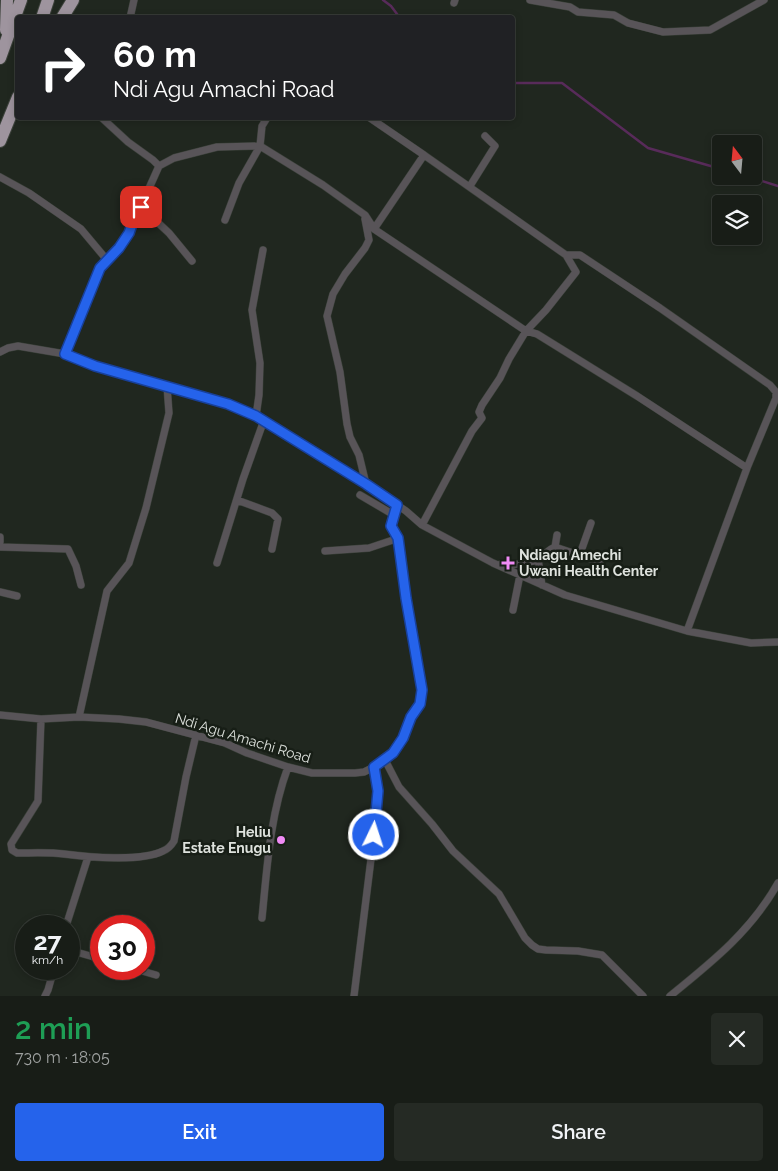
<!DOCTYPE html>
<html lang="en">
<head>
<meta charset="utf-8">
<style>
  :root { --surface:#181d17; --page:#252a24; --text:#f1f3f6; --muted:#9fa2a1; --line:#363b36; --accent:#2563eb }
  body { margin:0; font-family:Raleway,sans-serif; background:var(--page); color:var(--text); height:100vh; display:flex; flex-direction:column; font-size:19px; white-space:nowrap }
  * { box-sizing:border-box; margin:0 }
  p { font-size:16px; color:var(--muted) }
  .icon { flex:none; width:28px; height:28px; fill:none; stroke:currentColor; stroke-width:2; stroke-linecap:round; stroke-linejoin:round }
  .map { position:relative; height:996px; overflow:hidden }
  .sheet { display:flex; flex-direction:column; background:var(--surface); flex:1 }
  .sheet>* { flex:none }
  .guide { position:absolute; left:15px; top:15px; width:500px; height:105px; border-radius:5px; box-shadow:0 2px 8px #0003,0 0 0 1px var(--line); background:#202124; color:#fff; overflow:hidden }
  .needle { width:32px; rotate:344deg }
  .controls { position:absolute; left:712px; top:135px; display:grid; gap:10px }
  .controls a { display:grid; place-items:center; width:50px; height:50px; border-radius:5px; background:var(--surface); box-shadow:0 2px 8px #0003,0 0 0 1px var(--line); font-size:25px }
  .speed { position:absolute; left:15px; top:915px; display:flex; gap:10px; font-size:25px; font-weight:700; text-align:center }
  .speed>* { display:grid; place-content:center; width:65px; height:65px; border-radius:50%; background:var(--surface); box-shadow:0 2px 8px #0003,0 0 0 1px var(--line); line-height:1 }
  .speed small { font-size:12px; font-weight:400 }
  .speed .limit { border:8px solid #d22; background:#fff; color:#111 }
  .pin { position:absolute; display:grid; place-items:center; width:42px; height:42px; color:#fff; margin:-21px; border-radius:10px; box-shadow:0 2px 8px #0006 }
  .me { position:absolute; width:55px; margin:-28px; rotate:4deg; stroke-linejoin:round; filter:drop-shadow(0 0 4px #0008) }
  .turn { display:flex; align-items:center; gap:18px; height:105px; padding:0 15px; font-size:22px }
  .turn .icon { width:65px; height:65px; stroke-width:2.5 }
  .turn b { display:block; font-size:35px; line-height:42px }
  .round { display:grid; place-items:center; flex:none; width:52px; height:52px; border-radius:5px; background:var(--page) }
  .headline { display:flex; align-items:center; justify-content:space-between; height:85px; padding:0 15px }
  h1 { font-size:30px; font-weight:600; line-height:38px; color:#1e9e55 }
  .cta { display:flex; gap:10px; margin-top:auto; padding:10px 15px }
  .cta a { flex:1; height:58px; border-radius:5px; background:var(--accent); color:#fff; font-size:20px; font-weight:600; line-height:58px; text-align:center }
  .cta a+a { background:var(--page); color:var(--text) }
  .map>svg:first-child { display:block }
</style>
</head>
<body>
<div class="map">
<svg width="778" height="996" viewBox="0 0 778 996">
  <rect width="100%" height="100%" fill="#20271f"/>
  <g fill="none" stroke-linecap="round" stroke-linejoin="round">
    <path stroke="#582b5a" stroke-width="2.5" d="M 383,0 L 391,6 L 400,18
      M 512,83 L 562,83 L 648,148 L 721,169
      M 746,176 L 778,186"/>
    <defs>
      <path id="street" d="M 530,0 L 570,7 L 578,12 L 614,15 L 628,23 L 663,32 L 710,30 L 764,0
        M 454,3 L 455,0
        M 130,18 L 134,0
        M 102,118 L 128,142 L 153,160 L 159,166 L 174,158 L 217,147 L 260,146 L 323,185 L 365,215 L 374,229 L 526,331 L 537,334 L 637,396 L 747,468
        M 370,118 L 424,155
        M 0,177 L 29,193 L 81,229 L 107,260
        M 470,186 L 495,146 L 485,136
        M 141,207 L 169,233 L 192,261
        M 365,219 L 369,240 L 365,248 L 345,274 L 333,294 L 327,316 L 340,372 L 347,424 L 350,437 L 359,455 L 366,484
        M 225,220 L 239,183 L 260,146 L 262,126 L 267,118
        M 374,229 L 424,155 L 566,255 L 580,255 L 660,308 L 770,385 L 776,392 L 776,398 L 747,468 L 687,631
        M 0,352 L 8,348 L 18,346 L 65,354 L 95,366 L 228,405 L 256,416 L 366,484 L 406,511 L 422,525 L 493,563 L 565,595 L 687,631 L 751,643 L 778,642
        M 65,354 L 100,268 L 119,247 L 129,233 L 159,166
        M 256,416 L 259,395 L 260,363 L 252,310 L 263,250
        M 360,495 L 394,515
        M 237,500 L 272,513 L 278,519 L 272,549
        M 422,525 L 472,431 L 482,418 L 479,412 L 482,405 L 500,378 L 509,359 L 526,331 L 546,310 L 576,272 L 566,255
        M 0,537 L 0,542
        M 0,547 L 68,549 L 76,566 L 81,585
        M 555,547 L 557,535
        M 325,551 L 369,548 L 399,538
        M 580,554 L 591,523
        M 538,559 L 542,585
        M 217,563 L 243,479 L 264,420
        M 501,564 C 512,565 528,564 538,559 C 545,556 548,549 555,547 L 600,562
        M 0,592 L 17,596
        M 513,610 L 520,575
        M 0,715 L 41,719 L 79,717 L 119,719 L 146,722 L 225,743 L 247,753 L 288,767 L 312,773 L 355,773 L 364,772 L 374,767 L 393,753 L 403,738 L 411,717 L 420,704 L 422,690 L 406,598 L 399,538 L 391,526 L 397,505
        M 79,717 L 107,591 L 129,563 L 146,508 L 169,413 L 167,386
        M 41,719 L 38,801 L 11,844 L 12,850 L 17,853 C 32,853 49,852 64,854 C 88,857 141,862 163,851 C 168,849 171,846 174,841 L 186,777 L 196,735
        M 385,760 L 399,787 L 432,824 L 453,851 L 499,894 L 525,938 L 532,945 L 538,949 L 546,950 L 578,951 L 602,955 L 643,996
        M 262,918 C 267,868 270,815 288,767
        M 66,926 L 88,857
        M 69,950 L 101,959
        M 135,969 L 156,975
        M 45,996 L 48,990 L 54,969
        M 354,996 L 374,835 L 378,791 L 374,767
        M 670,996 C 712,962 751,931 778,883"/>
      <path id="highway" d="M 42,18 L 48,0
        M 62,18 L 73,0
        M 6,30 L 7,0
        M 0,58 L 21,0
        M 0,141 L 18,97"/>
    </defs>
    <use href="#street" stroke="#3b413a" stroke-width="8"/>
    <use href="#highway" stroke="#3b413a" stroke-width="14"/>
    <use href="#street" stroke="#585458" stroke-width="7"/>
    <use href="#highway" stroke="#9e949e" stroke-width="12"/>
  </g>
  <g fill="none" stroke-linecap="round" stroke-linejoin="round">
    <defs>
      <path id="route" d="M 141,207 L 135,216 L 129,233 L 119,248 L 100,268 L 65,354 L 95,366 L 228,404 L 256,416 L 366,484 L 397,505 L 391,526 L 398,538 L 406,598 L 422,690 L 420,704 L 411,717 L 403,738 L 393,753 L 374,767 L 378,791 L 374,835"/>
    </defs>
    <use href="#route" stroke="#184099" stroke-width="12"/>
    <use href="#route" stroke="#2563eb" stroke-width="9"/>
  </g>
  <g fill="#f08bf5" stroke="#171e16" stroke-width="2">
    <path d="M505.5 555.5h5v5h5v5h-5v5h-5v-5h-5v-5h5z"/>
    <circle cx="281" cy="840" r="5"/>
  </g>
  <g text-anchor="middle" stroke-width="5" stroke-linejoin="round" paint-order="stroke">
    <g font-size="14" font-weight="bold" fill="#dee2dd" stroke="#171e16" text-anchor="start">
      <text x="519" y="560">Ndiagu Amechi<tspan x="519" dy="16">Uwani Health Center</tspan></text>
      <text x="271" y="837" text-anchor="end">Heliu<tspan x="271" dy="16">Estate Enugu</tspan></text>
    </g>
    <g font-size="14" fill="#dee2dd" stroke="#171e16">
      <text transform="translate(243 738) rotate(17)" y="5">Ndi Agu Amachi Road</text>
    </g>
  </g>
</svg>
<div class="controls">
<a><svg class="needle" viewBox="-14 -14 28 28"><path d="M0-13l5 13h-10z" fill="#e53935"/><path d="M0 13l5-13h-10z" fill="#9fa2a1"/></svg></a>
<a><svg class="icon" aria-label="layers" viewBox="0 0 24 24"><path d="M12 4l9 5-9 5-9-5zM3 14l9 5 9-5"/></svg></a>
</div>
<div class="speed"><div>27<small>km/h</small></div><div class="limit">30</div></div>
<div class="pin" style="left:141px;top:207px;background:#d93025"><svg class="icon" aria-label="arrive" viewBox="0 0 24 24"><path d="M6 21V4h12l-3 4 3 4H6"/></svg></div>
<svg class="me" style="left:374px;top:835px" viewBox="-20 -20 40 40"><circle r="17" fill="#2563eb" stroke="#fff" stroke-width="3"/><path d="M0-11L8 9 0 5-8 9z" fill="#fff"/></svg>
<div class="guide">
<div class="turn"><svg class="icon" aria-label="right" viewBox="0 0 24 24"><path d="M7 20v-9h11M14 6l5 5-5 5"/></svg><div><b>60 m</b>Ndi Agu Amachi Road</div></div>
</div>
</div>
<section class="sheet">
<div class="headline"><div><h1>2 min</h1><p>730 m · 18:05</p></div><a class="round"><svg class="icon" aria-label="close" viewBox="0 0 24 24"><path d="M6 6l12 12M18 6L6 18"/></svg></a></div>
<div class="cta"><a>Exit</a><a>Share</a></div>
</section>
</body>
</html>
